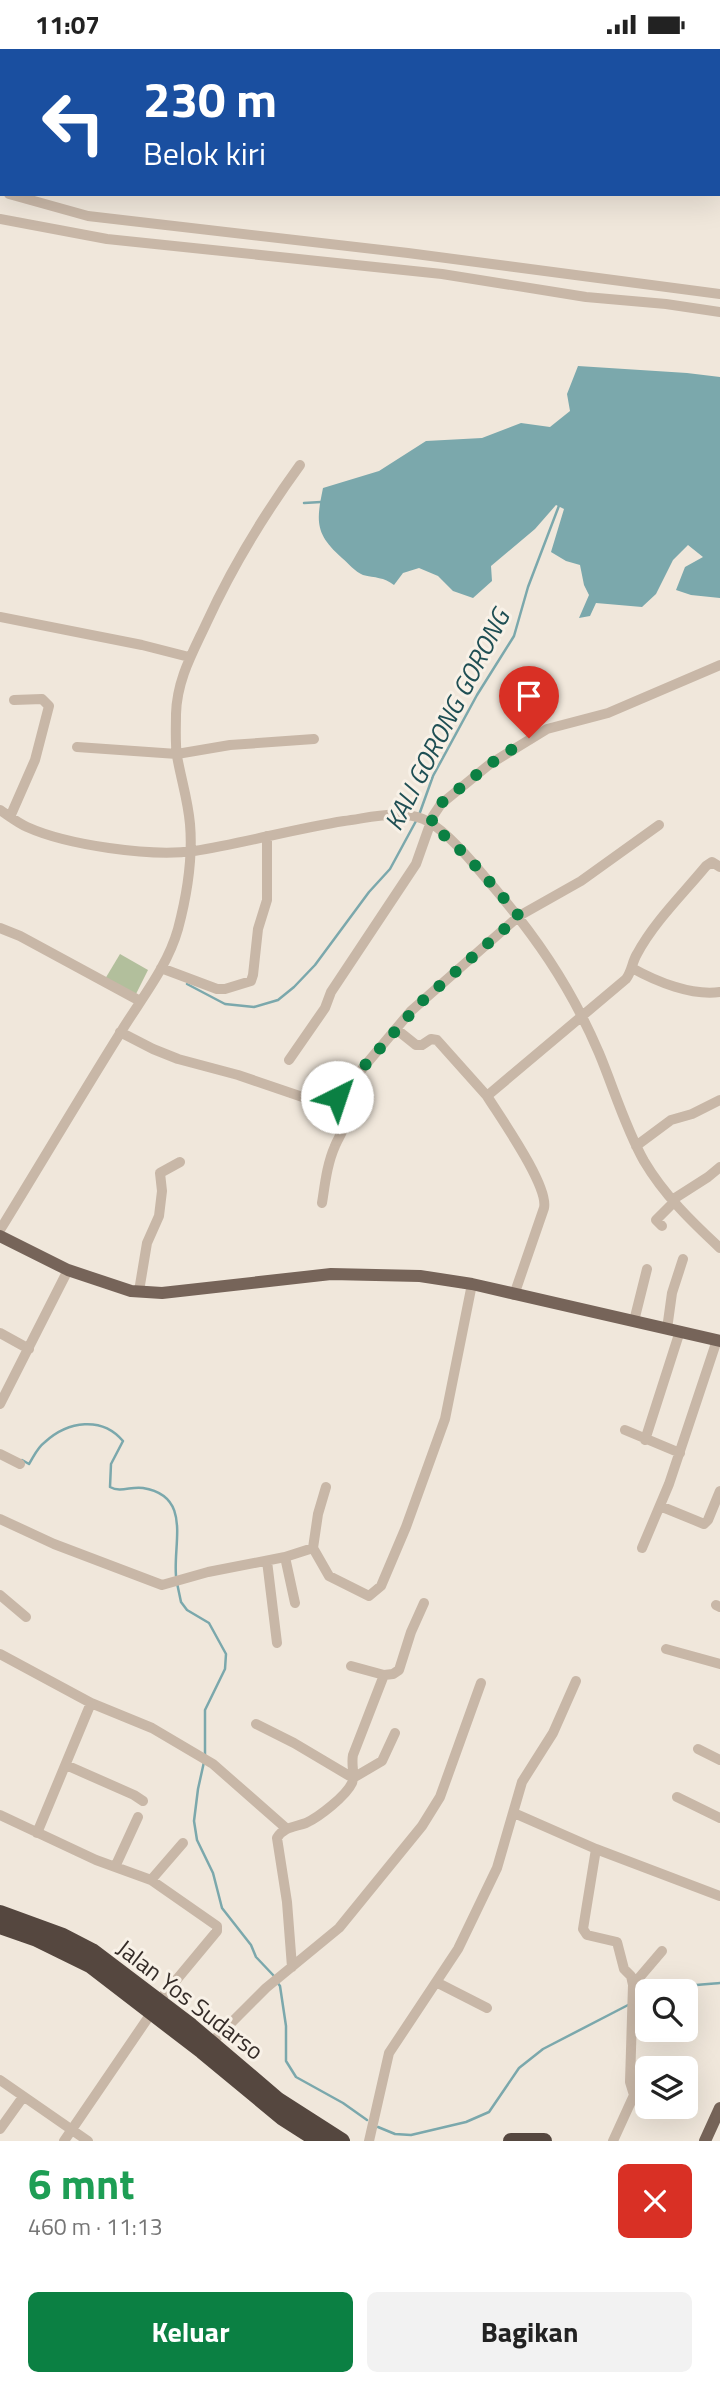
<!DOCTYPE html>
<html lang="id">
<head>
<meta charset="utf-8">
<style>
  :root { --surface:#fff; --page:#f2f2f2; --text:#222; --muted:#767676; --accent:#0b8043 }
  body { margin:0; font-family:"Titillium Web",sans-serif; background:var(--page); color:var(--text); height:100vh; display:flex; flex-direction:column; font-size:26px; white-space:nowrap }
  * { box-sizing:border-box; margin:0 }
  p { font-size:23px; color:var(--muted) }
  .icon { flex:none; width:38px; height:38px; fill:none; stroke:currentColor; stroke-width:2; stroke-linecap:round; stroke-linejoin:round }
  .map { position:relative; height:2092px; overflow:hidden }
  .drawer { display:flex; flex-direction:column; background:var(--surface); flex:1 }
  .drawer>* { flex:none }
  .top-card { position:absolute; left:0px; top:0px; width:721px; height:147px; box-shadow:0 7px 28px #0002; background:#1a4fa0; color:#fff; overflow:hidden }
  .fabs { position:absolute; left:635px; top:1930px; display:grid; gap:14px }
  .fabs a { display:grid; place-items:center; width:63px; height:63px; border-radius:10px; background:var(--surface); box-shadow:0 7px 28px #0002; font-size:35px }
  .pin { position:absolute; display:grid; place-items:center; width:60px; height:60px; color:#fff; margin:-72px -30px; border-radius:50% 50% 50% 0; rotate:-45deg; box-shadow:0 0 7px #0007 }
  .pin .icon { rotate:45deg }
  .me { position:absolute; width:77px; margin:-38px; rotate:41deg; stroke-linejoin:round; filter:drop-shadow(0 0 5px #0008) }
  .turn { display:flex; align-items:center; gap:24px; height:147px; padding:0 28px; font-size:32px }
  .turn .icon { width:91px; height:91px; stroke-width:2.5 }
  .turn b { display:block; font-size:49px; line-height:60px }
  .round { display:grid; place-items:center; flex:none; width:74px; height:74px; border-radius:10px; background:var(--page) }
  .headline { display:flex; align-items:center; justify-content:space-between; height:119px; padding:0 28px }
  h1 { font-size:42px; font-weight:700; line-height:52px; color:#1e9e55 }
  .action { display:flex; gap:14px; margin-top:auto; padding:14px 28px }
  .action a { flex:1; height:80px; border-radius:10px; background:var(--accent); color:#fff; font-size:28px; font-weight:700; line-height:80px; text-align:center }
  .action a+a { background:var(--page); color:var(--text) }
  .status { display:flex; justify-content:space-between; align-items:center; height:49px; padding:0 35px; background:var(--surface); direction:ltr }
  .status svg { height:19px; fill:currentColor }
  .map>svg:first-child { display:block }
</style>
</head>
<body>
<div class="status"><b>11:07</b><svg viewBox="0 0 49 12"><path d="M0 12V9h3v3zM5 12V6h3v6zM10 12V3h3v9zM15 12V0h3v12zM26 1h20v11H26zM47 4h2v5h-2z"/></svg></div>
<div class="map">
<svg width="720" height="2092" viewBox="0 0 720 2092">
  <rect width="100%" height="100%" fill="#f0e7db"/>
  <path fill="#b2bf9c" d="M 120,905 L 148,921 L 136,945 L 105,930 Z"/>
  <path fill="#7ba8ac" d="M 578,317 L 687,324 L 720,328 L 720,549 L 691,546 L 676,541 L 685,518 L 703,508 L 688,496 L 673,511 L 656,545 L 642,558 L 596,554 L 590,567 L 579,569 L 589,546 L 584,536 L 580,516 L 566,512 L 551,503 L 564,460 L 556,456 L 535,480 L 491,517 L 492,532 L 473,549 L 453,542 L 438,527 L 419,519 L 403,524 L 394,536 C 384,528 375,529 363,526 C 355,523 348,514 342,509 C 315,485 316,473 323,439 L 379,422 L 426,392 L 482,389 L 521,374 L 550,378 L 570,362 L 567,345 Z"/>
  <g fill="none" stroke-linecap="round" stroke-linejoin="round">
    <path stroke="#7ba8ac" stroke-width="2.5" d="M 304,454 L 321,453
      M 419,766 L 433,727 L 477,646 L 514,587 L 528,538 L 560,454
      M 187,935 L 225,955 L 254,958 L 278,951 L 294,938 L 315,916 L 369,843 L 390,820 L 416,772
      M 22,1411 L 29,1415 C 34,1407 37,1399 45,1393 C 68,1372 102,1367 123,1392 L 111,1415 L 110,1438 C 121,1444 131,1437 143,1439 C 192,1447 173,1493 176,1527
      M 177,1534 L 181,1553 L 187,1561 L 209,1574 L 226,1605 L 225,1620 L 205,1661 L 205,1706
      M 204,1713 L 198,1740 L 194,1772 L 197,1791 L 213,1824 L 222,1859 L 251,1896 L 256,1908 L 274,1927
      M 277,1933 L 280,1937 L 286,1977 L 286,2012 L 296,2028 L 343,2054 L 367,2071
      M 656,1942 C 663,1938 708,1935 720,1934
      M 636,1953 L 648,1948
      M 378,2078 L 395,2085 L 411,2086 L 466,2073 L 489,2063 L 519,2019 L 543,2000 L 630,1955"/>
    <path stroke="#7ba8ac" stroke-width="14" d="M 77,0 L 79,2
      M 672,2 L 676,0"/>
    <path stroke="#c8b7a7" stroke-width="10" d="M 9,145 L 88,167 L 408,204 L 720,245
      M 0,170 L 107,190 L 442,225 L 586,248 L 666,255 L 720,263
      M 0,568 L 142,596 L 189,608
      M 77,698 L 177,705 L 230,696 L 314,690
      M 0,761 C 9,767 18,774 27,778 C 67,796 150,808 194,802 C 244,794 294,780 344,772 C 369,769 399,760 423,770 C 443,778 470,810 484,827 C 533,883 570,936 599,1004 C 614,1040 625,1078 644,1112 C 664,1146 692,1173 720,1199
      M 10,768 L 35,711 L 49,657 L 42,650 L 14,651
      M 0,879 L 20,887 L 140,952
      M 161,919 L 217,940 L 225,940 L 251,932 L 253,926 L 258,880 L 267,851 L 267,787
      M 632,919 C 657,933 692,947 720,943
      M 396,980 L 416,996 L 422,996 L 431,990 L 437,991 L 487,1047
      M 120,983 L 153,1000 L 178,1010 L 238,1026 L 326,1056 L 345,1065 C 348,1076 339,1087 335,1097 C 327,1115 325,1135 322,1154
      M 289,1011 L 325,959 L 331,943 L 416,815 L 433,767 L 441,755 L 490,715 L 547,680 L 608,664 L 720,616
      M 330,1058 L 411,962 L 519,867 L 581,832 L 659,776
      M 636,1097 L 671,1071 L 692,1065 L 720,1051
      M 672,1151 L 708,1128 L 720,1118
      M 662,1177 L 656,1171 L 674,1153
      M 0,1181 C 40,1116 79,1050 119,986 C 140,951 167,919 178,880 C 187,846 193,810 190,775 C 188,751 181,730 177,707 C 175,694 176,678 176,665 C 177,631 192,605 206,575 C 232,518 263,467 300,416
      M 139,1242 L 147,1194 L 159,1167 L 162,1142 L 160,1124 L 180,1113
      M 514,1246 L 544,1159 C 549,1137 500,1068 487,1047 L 626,930 C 632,922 632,913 637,905 C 654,873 683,845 706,817 L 712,813 L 720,818
      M 634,1272 L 647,1220
      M 667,1280 L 672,1244 L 683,1210
      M 0,1284 L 29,1300
      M 0,1355 L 68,1221
      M 625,1381 L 680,1404
      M 645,1391 L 680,1282
      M 0,1405 L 20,1415
      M 660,1457 L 704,1475 L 708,1471 L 720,1442
      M 0,1470 L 54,1495 L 162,1536 L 208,1523 L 285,1508 L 313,1499 L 329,1527 L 369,1547 L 381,1537 L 406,1478 L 445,1370 L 472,1235
      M 313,1499 L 318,1465 L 326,1438
      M 642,1499 L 669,1435 L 717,1291
      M 285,1508 L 295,1554
      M 267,1512 L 277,1594
      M 0,1546 L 26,1568
      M 716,1556 L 720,1558
      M 666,1600 L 720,1615
      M 0,1605 L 91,1654 L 152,1679 L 213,1715 L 287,1780
      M 351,1617 L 384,1626
      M 256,1675 L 294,1694 L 353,1729 L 382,1712 L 395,1684
      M 698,1700 L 720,1711
      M 66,1716 L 134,1746 L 143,1752
      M 677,1748 L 720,1769
      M 514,1764 L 596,1800 L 720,1847
      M 0,1766 L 96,1811 L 151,1831 L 217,1877 L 217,1882 L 158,1953
      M 37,1784 L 91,1654
      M 596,1800 L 583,1880 L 587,1886 L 617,1893 L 624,1920 L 631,1927 L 633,1936 L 630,2033 L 634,2046 L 613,2092
      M 115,1818 L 138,1768
      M 151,1831 L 183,1794
      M 292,1918 L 287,1853 L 277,1789 C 283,1778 295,1778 306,1774 C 319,1768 346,1747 352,1734 C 355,1725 351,1715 353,1706 L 384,1626 L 393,1625 L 399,1621 L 411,1583 L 424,1554
      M 436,1933 L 487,1959
      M 633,1936 L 662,1902
      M 211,1994 L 266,1939 L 339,1879 L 422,1777 L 440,1748 L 481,1634
      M 0,2031 L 88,2092
      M 0,2080 L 23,2048
      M 64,2092 L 152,1963
      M 369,2092 L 389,2004 L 458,1900 L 497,1819 L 522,1733 L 553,1684 L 576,1632"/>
    <path stroke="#766459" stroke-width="12" d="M 0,1187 L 68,1221 L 131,1242 L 162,1244 L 331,1225 L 420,1227 L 472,1235 L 720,1292
      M 705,2092 L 720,2059"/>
    <path stroke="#55473f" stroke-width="16" d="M 0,1864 L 63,1887 L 92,1902 L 191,1977 L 278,2051 L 342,2092
      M 0,1877 L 37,1890 L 90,1916 L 202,2002 L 283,2069 L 319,2092
      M 511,2092 L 544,2092"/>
  </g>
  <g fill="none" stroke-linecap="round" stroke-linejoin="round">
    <path stroke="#0b8043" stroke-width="12" stroke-dasharray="0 21.6" d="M 337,1048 L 420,954 L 519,867 C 491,835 465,801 431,776 L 433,767 L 440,755 L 490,715 L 529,689"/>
  </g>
  <g text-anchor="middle" stroke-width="6" stroke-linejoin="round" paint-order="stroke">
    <g font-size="24" fill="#352c28" stroke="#f8f1e7">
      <text transform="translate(190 1951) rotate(38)" y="8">Jalan Yos Sudarso</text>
    </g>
    <g font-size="26" font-style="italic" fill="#1f4f54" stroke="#f8f1e7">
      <text transform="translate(447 671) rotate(-63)" y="9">KALI GORONG GORONG</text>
    </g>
  </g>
</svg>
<div class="fabs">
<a><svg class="icon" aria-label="search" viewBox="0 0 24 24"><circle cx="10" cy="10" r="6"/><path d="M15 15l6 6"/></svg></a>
<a><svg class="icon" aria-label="layers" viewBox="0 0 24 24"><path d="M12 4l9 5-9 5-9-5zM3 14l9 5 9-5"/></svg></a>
</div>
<div class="pin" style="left:529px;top:689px;background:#d93025"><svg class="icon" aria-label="arrive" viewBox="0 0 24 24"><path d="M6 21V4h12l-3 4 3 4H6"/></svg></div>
<svg class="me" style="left:337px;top:1048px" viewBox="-20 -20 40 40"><circle r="19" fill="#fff"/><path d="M0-13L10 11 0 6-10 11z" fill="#0b8043"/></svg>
<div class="top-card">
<div class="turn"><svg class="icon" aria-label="left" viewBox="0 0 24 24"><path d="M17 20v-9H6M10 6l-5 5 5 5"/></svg><div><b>230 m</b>Belok kiri</div></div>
</div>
</div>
<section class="drawer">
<div class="headline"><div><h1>6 mnt</h1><p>460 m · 11:13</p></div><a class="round" style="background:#d93025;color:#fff"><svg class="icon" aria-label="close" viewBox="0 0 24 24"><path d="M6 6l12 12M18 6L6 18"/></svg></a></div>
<div class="action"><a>Keluar</a><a>Bagikan</a></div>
</section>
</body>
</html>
